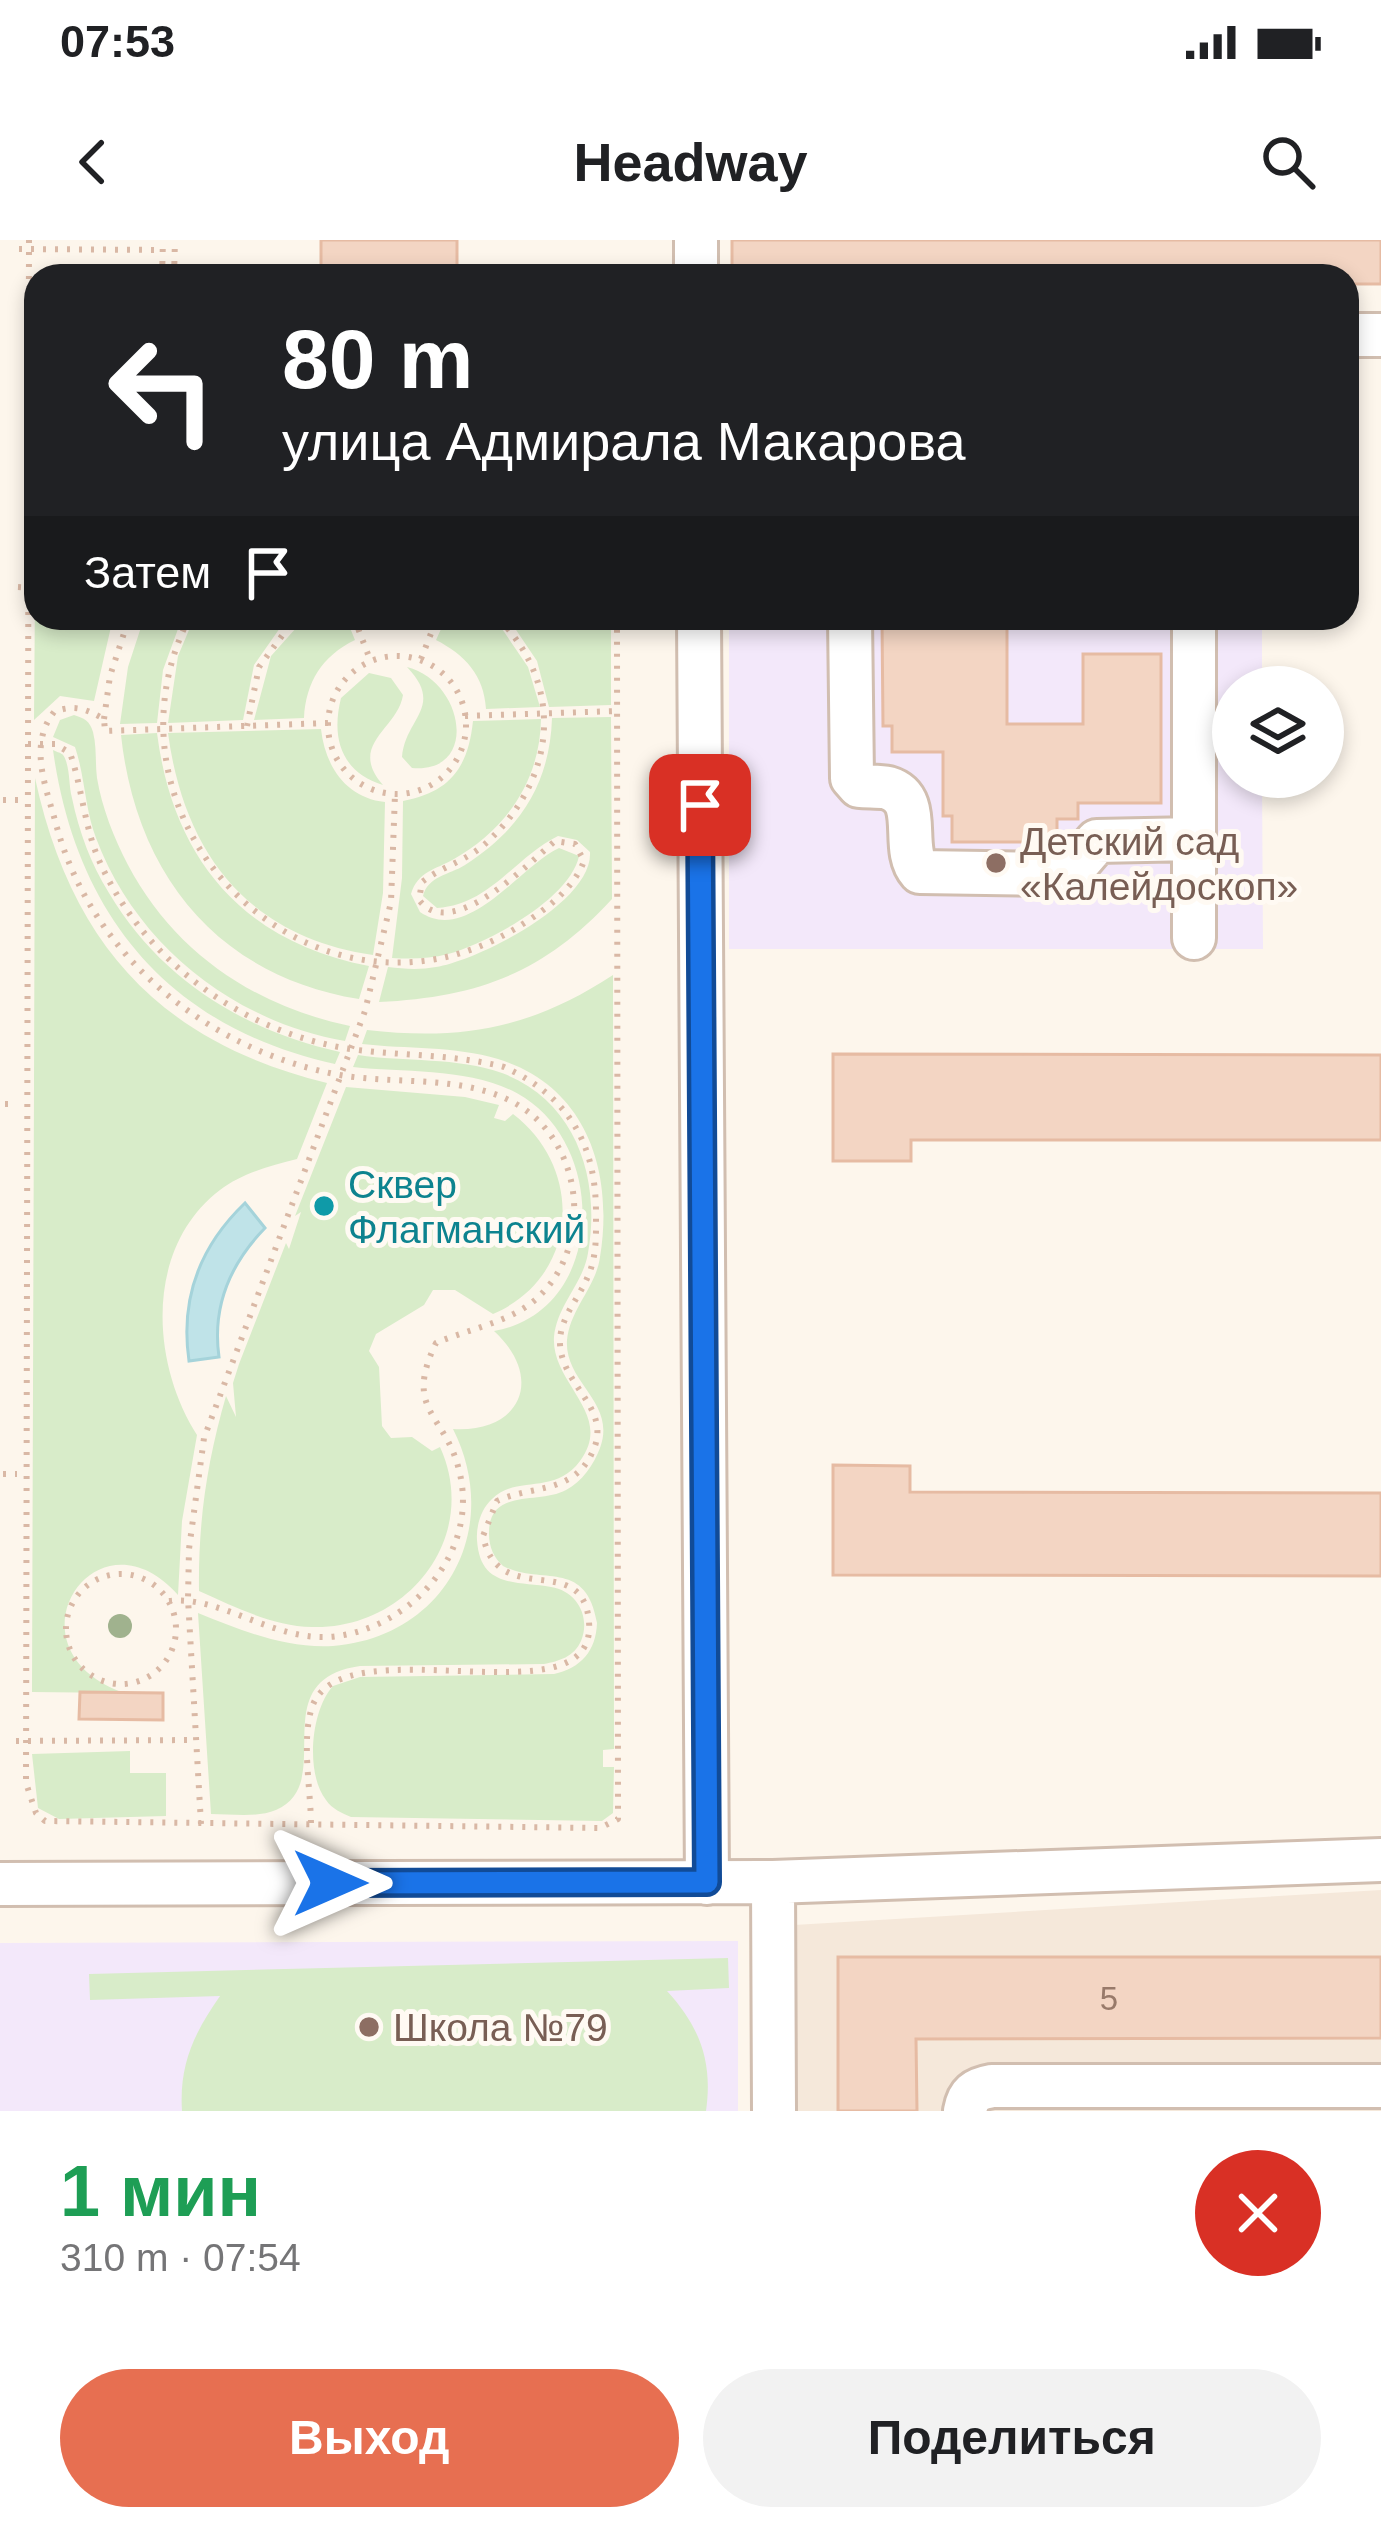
<!DOCTYPE html>
<html lang="ru">
<head>
<meta charset="utf-8">
<style>
  :root { --surface:#fff; --page:#f2f2f2; --text:#202124; --muted:#757577; --accent:#e76f51 }
  body { margin:0; font-family:Helvetica,sans-serif; background:var(--page); color:var(--text); height:100vh; display:flex; flex-direction:column; font-size:45px; white-space:nowrap }
  * { box-sizing:border-box; margin:0 }
  p { font-size:39px; color:var(--muted) }
  .icon { flex:none; width:66px; height:66px; fill:none; stroke:currentColor; stroke-width:2; stroke-linecap:round; stroke-linejoin:round }
  .map { position:relative; height:1871px; overflow:hidden }
  .details { display:flex; flex-direction:column; background:var(--surface); flex:1 }
  .details>* { flex:none }
  .hud { position:absolute; left:24px; top:24px; width:1335px; height:366px; border-radius:36px; box-shadow:0 6px 18px #0003; background:#202124; color:#fff; overflow:hidden }
  .tools { position:absolute; left:1212px; top:426px; display:grid; gap:24px }
  .tools a { display:grid; place-items:center; width:132px; height:132px; border-radius:50%; background:var(--surface); box-shadow:0 6px 18px #0003; font-size:60px }
  .pin { position:absolute; display:grid; place-items:center; width:102px; height:102px; color:#fff; margin:-51px; border-radius:24px; box-shadow:0 6px 18px #0006 }
  .me { position:absolute; width:132px; margin:-66px; rotate:90deg; stroke-linejoin:round; filter:drop-shadow(0 0 9px #0008) }
  .turn { display:flex; align-items:center; gap:42px; height:252px; padding:0 60px; font-size:54px }
  .turn .icon { width:156px; height:156px; stroke-width:2.5 }
  .turn b { display:block; font-size:84px; line-height:102px }
  .then { display:flex; align-items:center; height:114px; padding:0 60px; background:#0003; gap:24px; font-size:45px }
  .round { display:grid; place-items:center; flex:none; width:126px; height:126px; border-radius:63px; background:var(--page) }
  .headline { display:flex; align-items:center; justify-content:space-between; height:204px; padding:0 60px }
  h1 { font-size:72px; font-weight:700; line-height:90px; color:#1e9e55 }
  .primary-button { display:flex; gap:24px; margin-top:auto; padding:24px 60px }
  .primary-button a { flex:1; height:138px; border-radius:72px; background:var(--accent); color:#fff; font-size:48px; font-weight:700; line-height:138px; text-align:center }
  .primary-button a+a { background:var(--page); color:var(--text) }
  .status { display:flex; justify-content:space-between; align-items:center; height:84px; padding:0 60px; background:var(--surface); direction:ltr }
  .status svg { height:33px; fill:currentColor }
  header { display:flex; justify-content:space-between; align-items:center; height:156px; padding:0 60px; background:var(--surface); font-size:54px; font-weight:700 }
  .map>svg:first-child { display:block }
</style>
</head>
<body>
<div class="status"><b>07:53</b><svg viewBox="0 0 49 12"><path d="M0 12V9h3v3zM5 12V6h3v6zM10 12V3h3v9zM15 12V0h3v12zM26 1h20v11H26zM47 4h2v5h-2z"/></svg></div>
<header><svg class="icon" aria-label="back" viewBox="0 0 24 24"><path d="M15 5l-7 7 7 7"/></svg>Headway<svg class="icon" aria-label="search" viewBox="0 0 24 24"><circle cx="10" cy="10" r="6"/><path d="M15 15l6 6"/></svg></header>
<div class="map">
<svg width="1381" height="1871" viewBox="0 0 1381 1871">
  <rect width="100%" height="100%" fill="#fdf6ec"/>
  <path fill="#f5e8da" d="M 1381,1650 L 1381,1871 L 794,1871 L 794,1685 Z"/>
  <path fill="#f3e8fa" d="M 729,378 L 1262,378 L 1262,447 L 1233,447 L 1233,537 L 1262,537 L 1263,709 L 729,709 Z
    M 738,1701 L 738,1871 L 0,1871 L 0,1703 Z"/>
  <path fill="#d8ecc9" d="M 35,353 L 36,378 L 113,378 L 94,461 L 60,456 L 34,480 Z
    M 144,378 L 182,378 L 163,430 L 157,483 L 120,484 L 128,427 Z
    M 194,378 L 287,378 L 254,425 L 243,480 L 168,483 L 178,416 Z
    M 305,378 L 346,378 L 355,400 C 322,416 306,442 304,478 L 254,480 L 271,416 Z
    M 446,378 L 491,378 L 498,383 L 528,427 L 540,467 L 486,469 C 484,435 465,415 436,400 Z
    M 508,378 L 611,378 L 611,465 L 549,467 L 537,421 Z
    M 407,427 C 465,442 479,534 412,528 L 402,517 C 405,478 445,467 407,427 Z
    M 369,433 L 391,438 L 403,455 C 398,489 347,504 383,545 C 341,532 331,498 341,458 Z
    M 74,475 C 84,478 90,481 93,492 C 97,507 95,523 97,538 C 102,568 114,598 128,625 C 174,712 254,766 350,786 L 345,801 C 234,782 136,705 96,598 C 85,569 85,537 75,507 L 53,497 L 60,480 Z
    M 611,477 L 612,659 C 544,733 478,757 379,762 L 388,727 C 404,729 420,730 436,727 C 479,720 593,662 590,612 L 577,600 L 558,596 C 515,617 490,665 437,668 L 423,656 C 428,636 449,635 465,625 C 520,590 550,543 552,478 Z
    M 541,479 C 540,540 507,589 454,619 C 435,630 418,631 411,654 L 420,672 C 468,705 521,625 559,608 L 579,616 C 570,659 488,703 448,714 C 429,719 411,719 392,718 L 402,638 L 403,561 C 450,552 468,528 473,481 Z
    M 321,489 C 325,526 346,558 385,562 L 383,653 L 373,715 C 248,697 184,613 168,493 Z
    M 157,493 C 173,619 243,702 369,726 L 359,759 C 217,736 136,634 121,495 Z
    M 53,510 C 61,514 63,512 66,521 C 70,533 69,547 72,558 C 79,592 91,624 109,653 C 160,739 244,791 340,812 L 335,824 C 170,788 76,676 53,510 Z
    M 35,538 C 71,704 160,802 327,843 L 297,919 C 270,926 242,933 220,950 C 144,1008 151,1123 197,1195 L 182,1281 L 178,1355 C 96,1262 0,1409 124,1453 L 32,1452 Z
    M 613,735 L 614,1509 L 603,1510 L 603,1527 L 614,1527 L 613,1573 L 602,1581 L 351,1577 C 342,1573 332,1569 326,1560 C 305,1533 311,1470 333,1446 L 360,1437 L 554,1434 C 581,1428 596,1411 597,1383 C 586,1318 542,1346 503,1326 C 494,1318 489,1307 489,1294 C 488,1247 539,1265 566,1250 C 582,1242 594,1224 600,1208 C 617,1162 564,1143 567,1100 C 570,1069 596,1047 600,1017 C 614,932 587,846 498,819 C 455,806 406,809 362,804 L 367,790 C 463,801 532,788 613,735 Z
    M 358,815 C 404,822 458,817 502,833 C 577,861 601,940 588,1013 C 583,1044 557,1065 554,1097 C 551,1144 615,1174 580,1221 C 554,1256 518,1234 492,1259 C 481,1269 476,1286 477,1300 C 480,1348 516,1341 551,1347 C 577,1351 591,1377 581,1401 C 574,1417 559,1421 544,1424 L 360,1426 C 261,1440 339,1543 276,1570 C 257,1578 231,1574 211,1574 L 198,1373 C 240,1390 286,1409 333,1406 C 446,1397 503,1288 453,1189 C 521,1193 545,1138 494,1091 C 603,1072 609,913 525,858 C 478,827 407,833 353,827 Z
    M 346,847 L 465,857 L 499,865 L 494,878 L 505,881 L 513,874 C 585,929 579,1037 493,1074 L 455,1050 L 433,1050 L 424,1065 L 376,1094 L 369,1111 L 379,1127 L 382,1186 L 391,1198 L 412,1197 L 432,1211 L 440,1207 C 481,1297 407,1390 312,1387 C 272,1386 235,1367 199,1351 C 198,1282 207,1222 226,1156 L 236,1177 L 233,1143 L 239,1124 L 286,1003 L 289,1009 L 301,972 L 295,976 Z
    M 130,1511 L 130,1533 L 166,1533 L 166,1576 L 59,1579 L 38,1568 L 32,1514 Z
    M 728,1718 L 729,1748 L 667,1751 C 700,1787 713,1822 706,1871 L 182,1871 C 179,1825 194,1793 220,1756 L 90,1760 L 89,1734 Z"/>
  <path fill="#bfe3e8" stroke="#a5d3da" stroke-width="3" d="M 245,963 L 265,988 C 230,1024 212,1067 219,1117 L 189,1121 C 180,1059 199,1007 245,963 Z"/>
  <path fill="#f3d5c3" stroke="#e6bba3" stroke-width="3" d="M 321,0 L 457,0 L 457,29 L 451,29 L 451,36 L 321,36 Z
    M 732,0 L 1381,0 L 1381,44 L 1347,44 L 1347,36 L 732,36 Z
    M 882,378 L 1007,378 L 1007,484 L 1083,484 L 1083,414 L 1161,414 L 1161,563 L 1078,563 L 1078,579 L 1057,579 L 1057,602 L 952,602 L 952,576 L 943,576 L 943,512 L 892,512 L 892,486 L 883,486 Z
    M 833,814 L 1381,815 L 1381,900 L 911,900 L 911,921 L 833,921 Z
    M 833,1225 L 910,1226 L 910,1252 L 1381,1253 L 1381,1336 L 833,1335 Z
    M 80,1452 L 163,1453 L 163,1480 L 79,1479 Z
    M 838,1717 L 1381,1717 L 1381,1798 L 916,1799 L 917,1871 L 838,1871 Z"/>
  <g fill="none" stroke-linecap="round" stroke-linejoin="round">
    <defs>
      <path id="minor" d="M 696,0 L 696,36
        M 1347,95 L 1381,95
        M 699,378 L 707,1643
        M 850,378 L 852,538 L 859,546 C 868,547 879,546 888,548 C 925,559 899,609 920,632 L 1055,634 L 1072,630 L 1097,601 L 1194,599
        M 1194,378 L 1194,698
        M 773,1642 L 774,1871
        M 0,1644 L 773,1642 L 1381,1620
        M 965,1871 C 968,1854 975,1849 992,1846 L 1381,1846"/>
    </defs>
    <use href="#minor" stroke="#d1beb0" stroke-width="48"/>
    <path stroke="#d9b8a5" stroke-width="6" stroke-dasharray="3 9" stroke-linecap="butt" d="M 29,0 L 26,1543 L 36,1573 L 45,1581 L 600,1588 L 618,1579 L 617,378
      M 19,9 L 162,10
      M 162,36 L 163,0
      M 174,36 L 175,0
      M 18,347 L 36,348
      M 189,378 C 86,583 312,808 513,690 C 540,674 573,651 584,621 L 575,604 L 555,601 C 529,623 451,703 419,660 L 422,642 C 441,627 466,621 485,604 C 555,541 567,448 498,378
      M 354,378 L 371,422
      M328 485a69 69 0 1 1 138 0a69 69 0 1 1-138 0Z
      M 421,419 L 437,378
      M 465,476 L 618,471
      M 104,479 L 110,436 L 129,378
      M 247,486 L 259,427 L 295,378
      M 28,504 L 55,504 L 70,513 C 82,547 84,584 98,618 C 142,720 241,792 350,809 C 401,816 454,814 504,827 C 568,856 596,903 596,973 C 596,995 597,1016 588,1036 C 579,1059 559,1078 560,1104 C 562,1147 614,1169 592,1213 C 573,1254 532,1245 497,1261 L 483,1296 C 498,1371 583,1309 589,1382 C 598,1486 342,1381 312,1467 C 301,1501 311,1550 311,1586
      M 3,560 L 18,560
      M 5,864 L 17,864
      M 3,1234 L 17,1234
      M66 1389a55 55 0 1 1 110 0a55 55 0 1 1-110 0Z
      M 169,1361 C 223,1355 277,1405 338,1396 C 414,1385 480,1310 459,1230 C 445,1173 403,1171 436,1103 C 468,1089 508,1083 535,1060 C 594,1009 585,905 518,865 C 466,834 396,845 340,835 C 208,811 91,716 56,584 C 46,547 28,505 54,472 C 74,464 86,469 104,479 L 105,491 L 328,483
      M 16,1501 L 196,1500
      M 201,1584 L 188,1359 L 189,1309 L 204,1198 L 365,771 L 391,662 L 395,554"/>
    <use href="#minor" stroke="#fff" stroke-width="42"/>
  </g>
  <circle fill="#a0b28e" cx="120" cy="1386" r="12"/>
  <g fill="none" stroke-linecap="round" stroke-linejoin="round">
    <defs>
      <path id="route" d="M 330,1643 L 707,1642 L 700,565"/>
    </defs>
    <use href="#route" stroke="#114b97" stroke-width="30"/>
    <use href="#route" stroke="#1a73e8" stroke-width="21"/>
  </g>
  <g fill="#8d6e63" stroke="#fffaf3" stroke-width="4.5">
    <circle cx="996" cy="623" r="12"/>
    <circle cx="369" cy="1787" r="12"/>
  </g>
  <circle fill="#0f9aa8" stroke="#fffaf3" stroke-width="4.5" cx="324" cy="966" r="12"/>
  <g text-anchor="middle" stroke-width="10" stroke-linejoin="round" paint-order="stroke">
    <g font-size="33" fill="#987a6a">
      <text x="1109" y="1770">5</text>
    </g>
    <g font-size="39" fill="#785e54" stroke="#fffaf3" text-anchor="start">
      <text x="1020" y="615">Детский сад<tspan x="1020" dy="45">«Калейдоскоп»</tspan></text>
      <text x="393" y="1801">Школа №79</text>
    </g>
    <g font-size="39" fill="#0d838f" stroke="#fffaf3" text-anchor="start">
      <text x="348" y="958">Сквер<tspan x="348" dy="45">Флагманский</tspan></text>
    </g>
  </g>
</svg>
<div class="tools">
<a><svg class="icon" aria-label="layers" viewBox="0 0 24 24"><path d="M12 4l9 5-9 5-9-5zM3 14l9 5 9-5"/></svg></a>
</div>
<div class="pin" style="left:700px;top:565px;background:#d93025"><svg class="icon" aria-label="arrive" viewBox="0 0 24 24"><path d="M6 21V4h12l-3 4 3 4H6"/></svg></div>
<svg class="me" style="left:330px;top:1643px" viewBox="-20 -20 40 40"><path d="M0-17L14 15 0 8-14 15z" fill="#1a73e8" stroke="#fff" stroke-width="4"/></svg>
<div class="hud">
<div class="turn"><svg class="icon" aria-label="left" viewBox="0 0 24 24"><path d="M17 20v-9H6M10 6l-5 5 5 5"/></svg><div><b>80 m</b>улица Адмирала Макарова</div></div>
<div class="then">Затем<svg class="icon" aria-label="arrive" viewBox="0 0 24 24"><path d="M6 21V4h12l-3 4 3 4H6"/></svg></div>
</div>
</div>
<section class="details">
<div class="headline"><div><h1>1 мин</h1><p>310 m · 07:54</p></div><a class="round" style="background:#d93025;color:#fff"><svg class="icon" aria-label="close" viewBox="0 0 24 24"><path d="M6 6l12 12M18 6L6 18"/></svg></a></div>
<div class="primary-button"><a>Выход</a><a>Поделиться</a></div>
</section>
</body>
</html>
